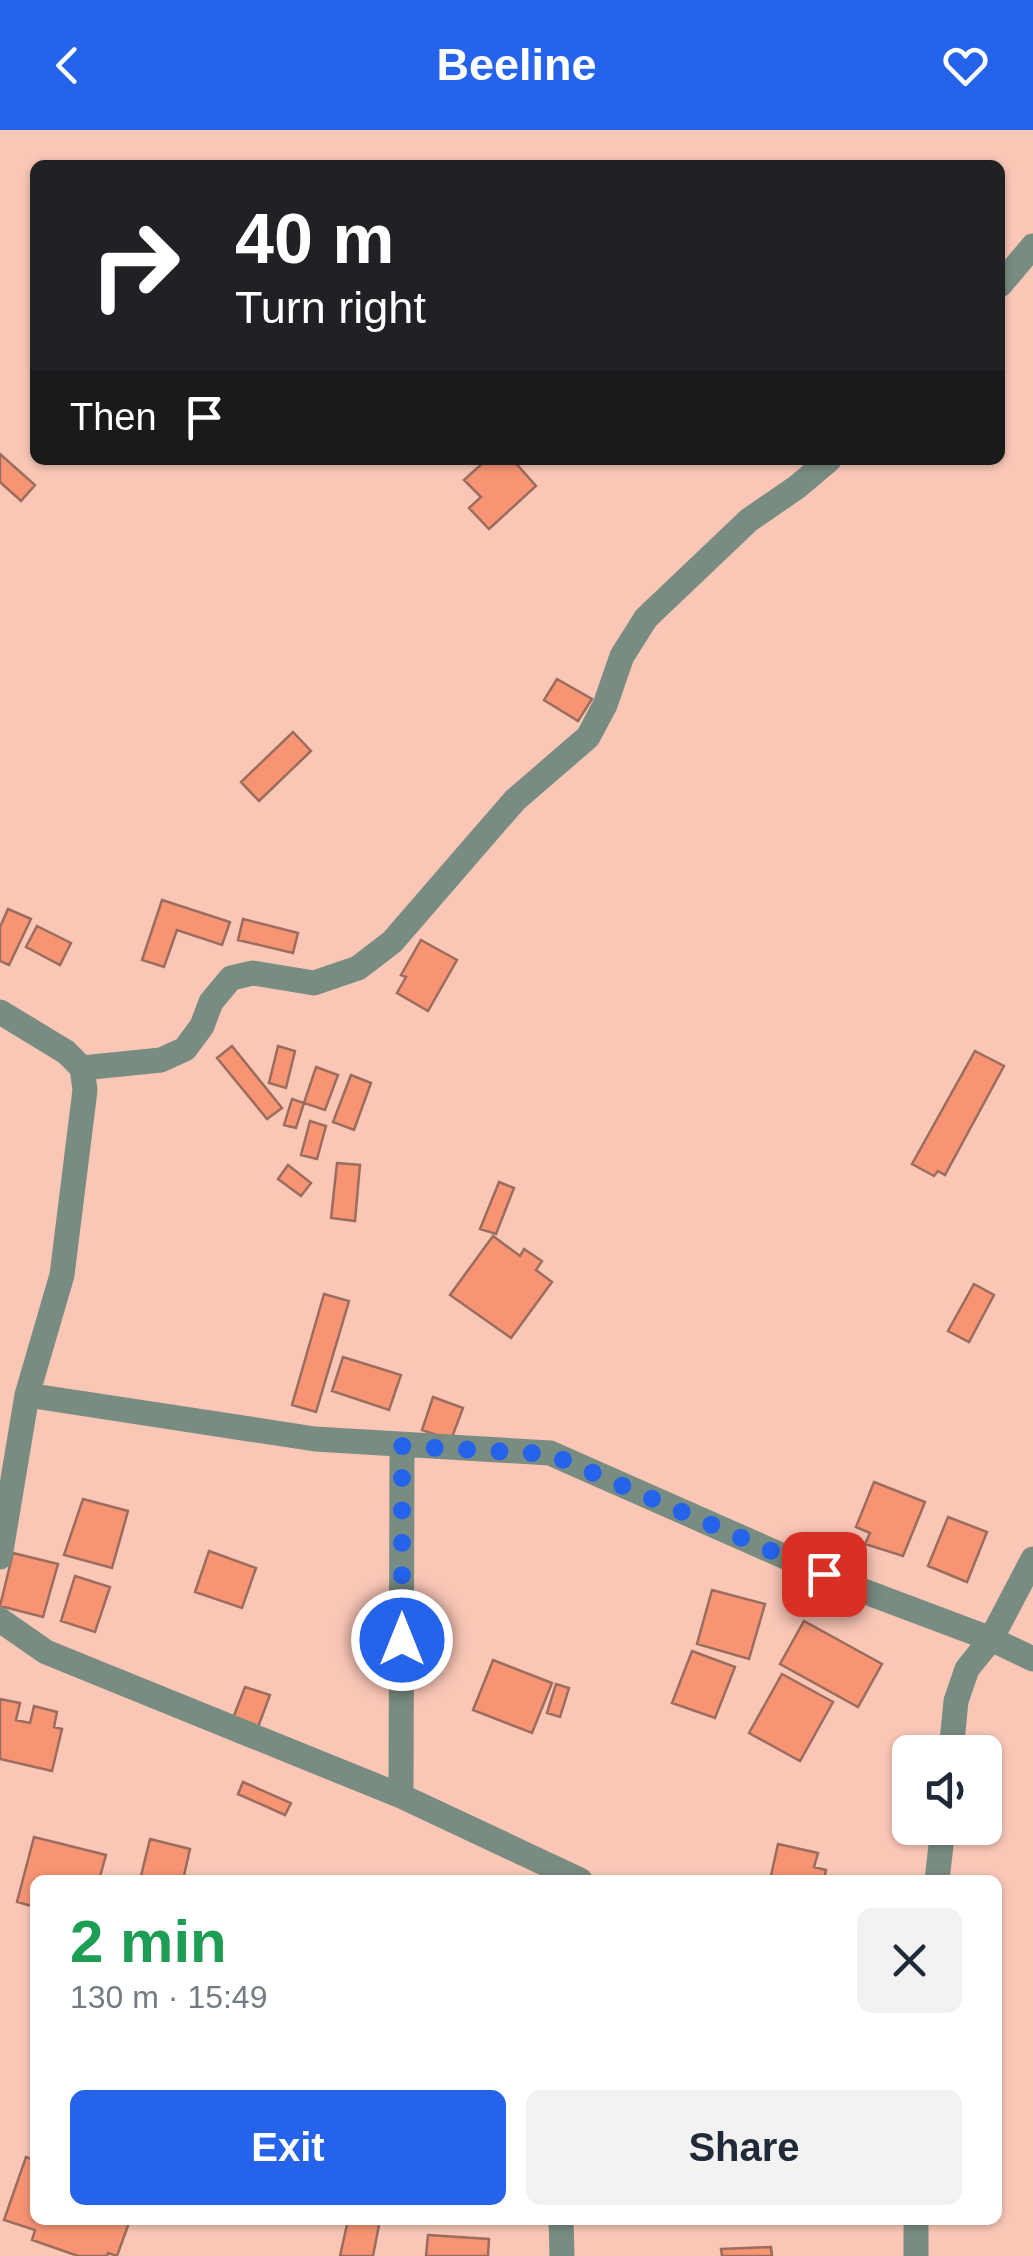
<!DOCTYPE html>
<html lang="en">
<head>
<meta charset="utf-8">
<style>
  :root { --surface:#fff; --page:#f2f2f3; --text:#1f2937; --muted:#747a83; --accent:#2563eb }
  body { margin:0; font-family:Helvetica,sans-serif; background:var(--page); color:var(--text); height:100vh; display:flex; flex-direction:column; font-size:38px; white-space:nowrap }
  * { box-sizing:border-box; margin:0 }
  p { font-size:32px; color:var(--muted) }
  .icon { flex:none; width:55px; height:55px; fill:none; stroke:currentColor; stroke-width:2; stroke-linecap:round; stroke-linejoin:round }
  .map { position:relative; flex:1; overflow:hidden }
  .drawer { position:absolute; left:30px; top:1745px; width:972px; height:350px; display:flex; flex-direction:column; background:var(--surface); border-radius:15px; box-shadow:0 2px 8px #0004 }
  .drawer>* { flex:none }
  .guide { position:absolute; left:30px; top:30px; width:975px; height:305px; border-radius:15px; box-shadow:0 2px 8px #0004; background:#202124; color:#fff; overflow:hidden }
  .controls { position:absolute; left:892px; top:1605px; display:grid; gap:20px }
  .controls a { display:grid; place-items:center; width:110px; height:110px; border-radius:15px; background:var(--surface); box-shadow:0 2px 8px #0004; font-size:50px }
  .pin { position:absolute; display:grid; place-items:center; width:85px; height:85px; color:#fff; margin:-42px; border-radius:20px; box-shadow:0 5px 15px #0006 }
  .me { position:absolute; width:110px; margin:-55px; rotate:0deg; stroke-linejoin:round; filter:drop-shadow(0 0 8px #0008) }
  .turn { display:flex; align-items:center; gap:35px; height:210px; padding:0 40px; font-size:45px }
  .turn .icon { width:130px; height:130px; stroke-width:2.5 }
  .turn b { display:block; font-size:70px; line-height:85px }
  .then { display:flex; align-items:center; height:95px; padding:0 40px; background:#0003; gap:20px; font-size:38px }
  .round { display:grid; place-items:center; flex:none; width:105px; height:105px; border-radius:15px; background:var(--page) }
  .headline { display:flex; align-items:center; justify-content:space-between; height:170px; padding:0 40px }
  h1 { font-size:60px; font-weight:800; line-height:75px; color:#1e9e55 }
  .cta { display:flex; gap:20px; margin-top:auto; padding:20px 40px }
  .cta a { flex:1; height:115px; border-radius:15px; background:var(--accent); color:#fff; font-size:40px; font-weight:800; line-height:115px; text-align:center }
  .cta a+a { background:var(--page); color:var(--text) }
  header { display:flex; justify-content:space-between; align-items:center; height:130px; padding:0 40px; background:var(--accent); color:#fff; font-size:45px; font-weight:800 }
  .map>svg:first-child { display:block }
</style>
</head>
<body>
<header><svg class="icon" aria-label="back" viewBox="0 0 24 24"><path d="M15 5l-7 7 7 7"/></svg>Beeline<svg class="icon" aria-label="heart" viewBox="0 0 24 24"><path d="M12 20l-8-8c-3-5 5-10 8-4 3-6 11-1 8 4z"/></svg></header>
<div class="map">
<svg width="1033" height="2126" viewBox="0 0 1033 2126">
  <rect width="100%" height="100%" fill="#fac7b7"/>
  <path fill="#f79474" stroke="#9a6d5e" stroke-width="2.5" d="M 0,324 L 35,355 L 21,371 L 0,352 Z
    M 486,330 L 513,330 L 536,356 L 489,399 L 469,378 L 481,367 L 464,350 Z
    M 557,549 L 592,569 L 578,591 L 544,570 Z
    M 293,602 L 311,621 L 259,671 L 241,652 Z
    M 162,770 L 230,792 L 222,815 L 177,800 L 164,837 L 142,830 Z
    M 8,779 L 31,789 L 9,835 L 0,831 L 0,797 Z
    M 243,789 L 298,803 L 293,823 L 238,810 Z
    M 37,796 L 71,813 L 60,835 L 26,817 Z
    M 421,810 L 457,830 L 428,881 L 397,863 L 406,847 L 401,845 Z
    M 232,916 L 282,978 L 267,989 L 217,928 Z
    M 278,916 L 295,921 L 286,958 L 269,953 Z
    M 975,921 L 1004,936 L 945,1045 L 938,1041 L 934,1046 L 912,1034 Z
    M 316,937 L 338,945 L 325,980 L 304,973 Z
    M 351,945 L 371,953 L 354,1000 L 333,992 Z
    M 292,969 L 304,973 L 296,998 L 284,995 Z
    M 310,991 L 326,996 L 317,1029 L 301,1025 Z
    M 337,1033 L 360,1035 L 355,1091 L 331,1088 Z
    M 288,1035 L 311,1053 L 301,1066 L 278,1049 Z
    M 499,1052 L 514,1058 L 496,1104 L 480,1099 Z
    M 493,1106 L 520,1126 L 524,1119 L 542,1131 L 536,1140 L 552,1152 L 511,1208 L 450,1165 Z
    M 974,1154 L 994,1165 L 969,1212 L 948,1201 Z
    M 324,1164 L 349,1171 L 316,1282 L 292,1275 Z
    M 343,1227 L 401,1245 L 389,1280 L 332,1261 Z
    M 433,1267 L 463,1278 L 451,1310 L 422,1300 Z
    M 874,1352 L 925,1372 L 903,1426 L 865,1414 L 870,1403 L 856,1397 Z
    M 83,1369 L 128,1381 L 112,1438 L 64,1425 Z
    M 948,1387 L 987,1402 L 967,1452 L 928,1436 Z
    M 209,1421 L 256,1438 L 242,1478 L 195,1462 Z
    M 13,1423 L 58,1434 L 43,1487 L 0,1476 Z
    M 75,1446 L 110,1457 L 95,1502 L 61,1491 Z
    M 712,1460 L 765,1474 L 749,1529 L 697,1514 Z
    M 804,1491 L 882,1534 L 858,1577 L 780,1534 Z
    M 692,1521 L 735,1537 L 715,1588 L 672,1573 Z
    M 493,1530 L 552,1553 L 532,1603 L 473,1580 Z
    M 782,1544 L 833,1572 L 800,1631 L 749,1603 Z
    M 556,1554 L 569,1558 L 560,1587 L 547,1583 Z
    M 245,1557 L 270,1565 L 258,1597 L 233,1588 Z
    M 0,1569 L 20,1573 L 16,1590 L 30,1593 L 34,1576 L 57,1582 L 54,1597 L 62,1599 L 52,1641 L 0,1629 Z
    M 243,1652 L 291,1673 L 285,1685 L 238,1664 Z
    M 34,1707 L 106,1725 L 99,1750 L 35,1750 L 35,1777 L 17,1772 Z
    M 150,1709 L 190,1719 L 183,1750 L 140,1750 Z
    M 778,1714 L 818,1723 L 814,1737 L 826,1740 L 824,1750 L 770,1750 Z
    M 26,2027 L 35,2030 L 35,2090 L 130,2090 L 117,2126 L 108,2123 L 107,2126 L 78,2126 L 32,2110 L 35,2100 L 4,2090 Z
    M 348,2090 L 380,2090 L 373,2126 L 340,2126 Z
    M 428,2105 L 489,2109 L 488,2126 L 426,2126 Z
    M 771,2117 L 772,2126 L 722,2126 L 721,2119 Z"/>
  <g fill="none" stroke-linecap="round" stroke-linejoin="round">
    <path stroke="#798c81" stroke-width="25" d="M 1000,155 L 1033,116
      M 0,882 L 66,922 L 82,938 L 85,960 L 62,1145 L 27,1265 L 0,1427
      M 82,938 L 161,930 L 185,919 L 202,896 L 211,872 L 231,848 L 253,843 L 314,853 L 358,838 L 392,812 L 515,670 L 588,607 L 605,575 L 622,526 L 646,488 L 749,390 L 797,357 L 829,330
      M 27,1265 L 315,1309 L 550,1323 L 858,1459 L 991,1509 L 1033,1529
      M 0,1490 L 46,1522 L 401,1666 L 580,1750
      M 951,1622 L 956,1571 L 967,1539 L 991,1509 L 1033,1429
      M 401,1666 L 402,1316
      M 937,1750 L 943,1698
      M 561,2090 L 562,2126
      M 916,2126 L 916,2090"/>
  </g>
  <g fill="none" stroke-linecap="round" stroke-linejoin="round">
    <path stroke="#2563eb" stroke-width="18" stroke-dasharray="0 32.4" d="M 402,1510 L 402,1316 L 550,1324 L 824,1444"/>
  </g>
</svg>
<div class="controls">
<a><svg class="icon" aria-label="sound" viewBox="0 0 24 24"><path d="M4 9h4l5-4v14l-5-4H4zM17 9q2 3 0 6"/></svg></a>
</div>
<div class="pin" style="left:824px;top:1444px;background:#d93025"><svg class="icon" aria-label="arrive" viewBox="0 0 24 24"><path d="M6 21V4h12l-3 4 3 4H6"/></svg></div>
<svg class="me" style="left:402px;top:1510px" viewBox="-20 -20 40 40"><circle r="17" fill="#2563eb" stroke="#fff" stroke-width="3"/><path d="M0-11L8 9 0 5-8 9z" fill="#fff"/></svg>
<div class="guide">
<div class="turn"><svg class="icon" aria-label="right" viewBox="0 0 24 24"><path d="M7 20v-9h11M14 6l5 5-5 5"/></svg><div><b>40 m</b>Turn right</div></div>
<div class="then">Then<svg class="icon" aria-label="arrive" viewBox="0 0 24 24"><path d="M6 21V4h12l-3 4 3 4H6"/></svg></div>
</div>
<section class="drawer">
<div class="headline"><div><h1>2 min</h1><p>130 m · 15:49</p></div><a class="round"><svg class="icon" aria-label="close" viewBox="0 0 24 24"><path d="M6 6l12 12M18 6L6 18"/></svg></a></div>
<div class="cta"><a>Exit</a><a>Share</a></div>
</section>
</div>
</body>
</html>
